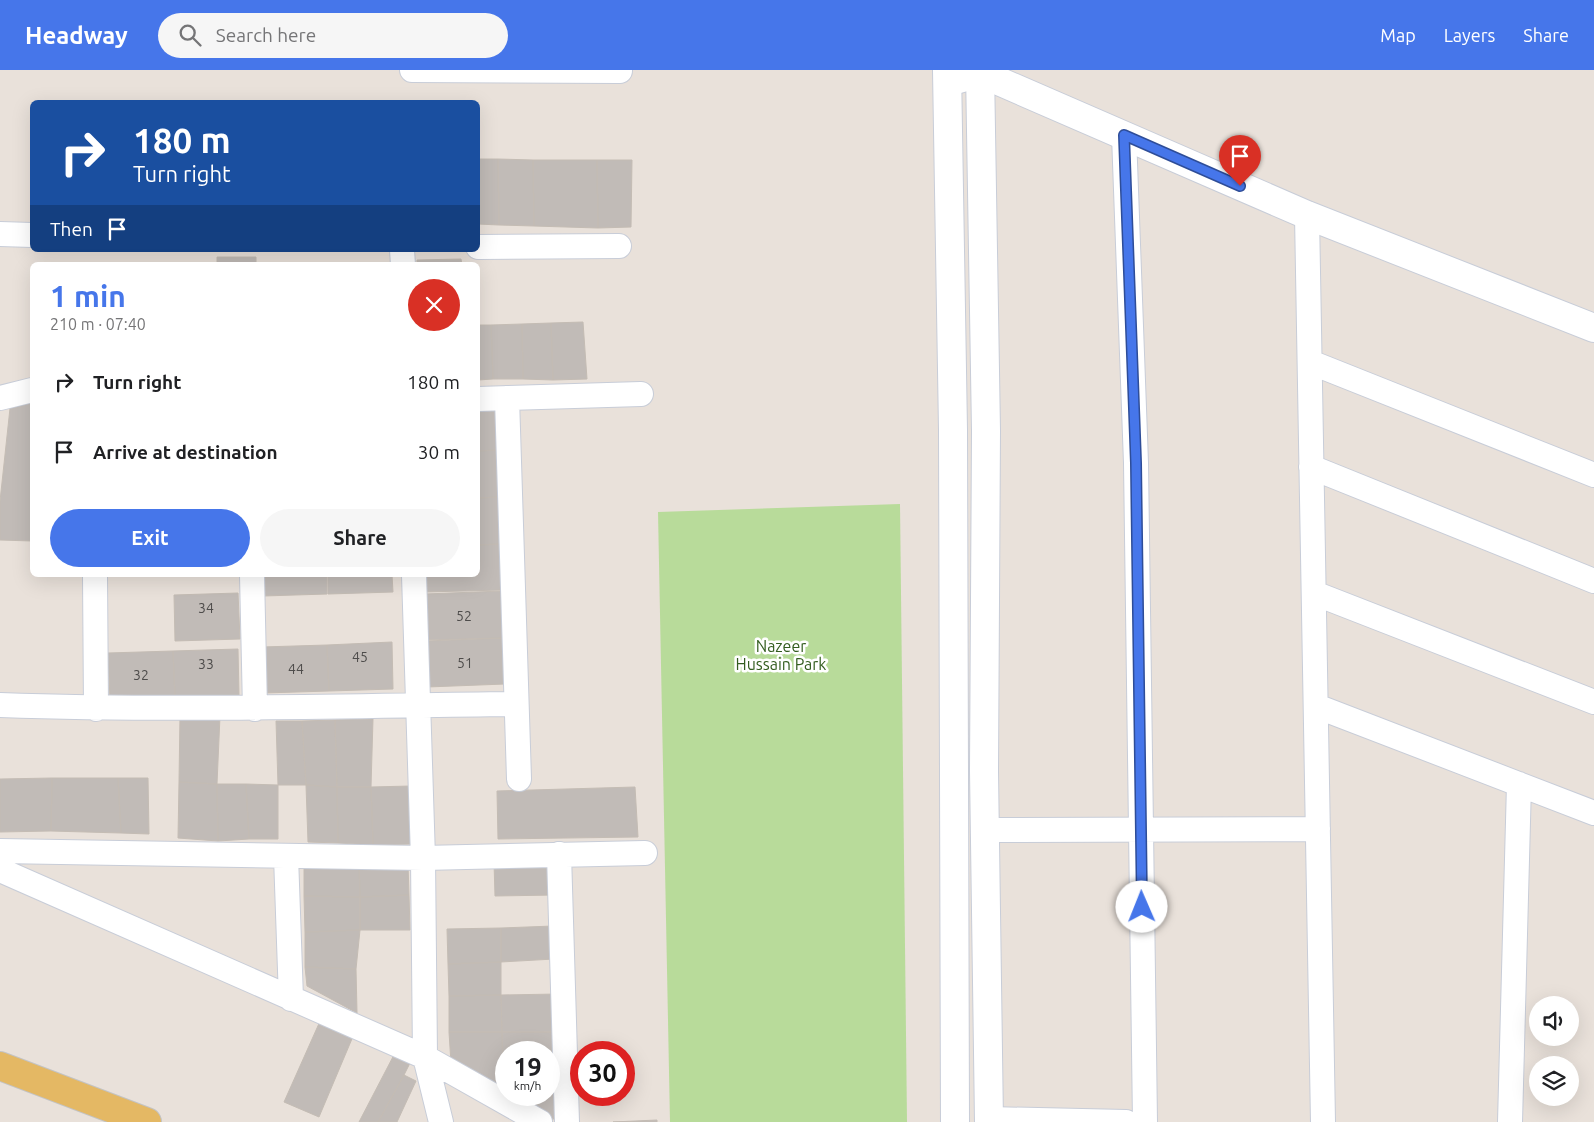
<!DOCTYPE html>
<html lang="en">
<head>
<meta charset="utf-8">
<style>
  :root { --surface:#fff; --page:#f6f6f6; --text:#202124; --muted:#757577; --accent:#4676ea }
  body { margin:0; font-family:Ubuntu,sans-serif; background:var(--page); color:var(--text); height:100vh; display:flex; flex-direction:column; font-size:19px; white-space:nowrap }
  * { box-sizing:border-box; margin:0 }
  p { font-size:16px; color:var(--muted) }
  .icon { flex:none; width:28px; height:28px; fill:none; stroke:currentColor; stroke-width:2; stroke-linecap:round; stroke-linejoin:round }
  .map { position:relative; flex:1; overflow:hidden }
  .sheet { position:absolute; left:30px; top:192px; width:450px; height:315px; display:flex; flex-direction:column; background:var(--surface); border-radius:8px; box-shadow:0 5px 20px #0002 }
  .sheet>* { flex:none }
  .guide { position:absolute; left:30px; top:30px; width:450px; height:152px; border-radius:8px; box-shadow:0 5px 20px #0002; background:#1a4fa0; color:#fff; overflow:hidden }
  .controls { position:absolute; left:1529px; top:926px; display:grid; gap:10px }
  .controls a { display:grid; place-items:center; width:50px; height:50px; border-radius:50%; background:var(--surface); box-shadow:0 5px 20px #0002; font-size:25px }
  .speed { position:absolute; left:495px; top:971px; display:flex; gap:10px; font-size:25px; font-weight:700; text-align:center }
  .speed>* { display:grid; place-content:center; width:65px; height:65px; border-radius:50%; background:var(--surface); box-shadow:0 5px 20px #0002; line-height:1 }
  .speed small { font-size:12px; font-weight:400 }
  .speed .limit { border:8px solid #d22; background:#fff; color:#111 }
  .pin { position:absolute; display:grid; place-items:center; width:42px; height:42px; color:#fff; margin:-51px -21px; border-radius:50% 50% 50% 0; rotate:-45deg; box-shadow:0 0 5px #0007 }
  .pin .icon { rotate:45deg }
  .me { position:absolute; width:55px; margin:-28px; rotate:359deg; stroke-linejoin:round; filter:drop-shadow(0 0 4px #0008) }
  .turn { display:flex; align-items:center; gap:18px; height:105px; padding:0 20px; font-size:22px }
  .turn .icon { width:65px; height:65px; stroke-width:2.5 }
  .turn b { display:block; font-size:35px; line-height:42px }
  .then { display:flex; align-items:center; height:48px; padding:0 20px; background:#0003; gap:10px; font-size:19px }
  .round { display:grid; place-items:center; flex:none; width:52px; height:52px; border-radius:26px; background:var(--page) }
  .headline { display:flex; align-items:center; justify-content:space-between; height:85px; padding:0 20px }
  h1 { font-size:30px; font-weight:700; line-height:38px; color:var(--accent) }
  .primary-button { display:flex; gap:10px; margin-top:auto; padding:10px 20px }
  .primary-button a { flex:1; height:58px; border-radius:30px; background:var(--accent); color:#fff; font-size:20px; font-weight:700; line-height:58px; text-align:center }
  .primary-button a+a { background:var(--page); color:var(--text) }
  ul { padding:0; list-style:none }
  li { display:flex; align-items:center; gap:15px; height:70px; padding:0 20px }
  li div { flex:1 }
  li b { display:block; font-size:19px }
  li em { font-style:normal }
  header { display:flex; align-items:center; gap:30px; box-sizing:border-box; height:70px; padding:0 25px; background:var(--accent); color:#fff }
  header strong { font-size:24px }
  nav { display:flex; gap:28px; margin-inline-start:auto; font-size:18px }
  .search { width:350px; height:45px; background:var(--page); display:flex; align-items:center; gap:12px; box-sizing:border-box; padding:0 18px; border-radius:28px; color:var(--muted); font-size:19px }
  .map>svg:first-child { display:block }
</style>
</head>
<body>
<header>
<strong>Headway</strong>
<div class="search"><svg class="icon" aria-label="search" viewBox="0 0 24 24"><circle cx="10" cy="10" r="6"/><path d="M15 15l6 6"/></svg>Search here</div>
<nav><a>Map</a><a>Layers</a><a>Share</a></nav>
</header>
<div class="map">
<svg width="1594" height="1052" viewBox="0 0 1594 1052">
  <rect width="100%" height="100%" fill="#e9e1da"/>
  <path fill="#b8db9a" d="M 900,434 L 907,1052 L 670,1052 L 658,442 Z"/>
  <path fill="#c1bbb7" stroke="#c4bcb4" d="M 478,89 L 498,89 L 499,155 L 478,154 Z
    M 498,89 L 533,90 L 534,156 L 499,155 Z
    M 533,90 L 597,90 L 598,158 L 534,156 Z
    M 597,90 L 632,90 L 631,157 L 598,158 Z
    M 217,187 L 256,187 L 256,195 L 217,195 Z
    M 461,189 L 462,195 L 417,195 L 417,190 Z
    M 583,252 L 587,309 L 553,310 L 551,253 Z
    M 551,253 L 553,310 L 523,309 L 522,254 Z
    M 522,254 L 523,309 L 493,309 L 491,255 Z
    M 478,255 L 491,255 L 493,309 L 478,310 Z
    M 32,328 L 32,471 L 0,470 L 0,431 L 11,329 Z
    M 496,334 L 497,380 L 478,381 L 478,335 Z
    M 497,380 L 499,427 L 478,428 L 478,381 Z
    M 499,427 L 500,474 L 478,475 L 478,428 Z
    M 500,474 L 502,520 L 425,522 L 424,505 L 478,505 L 478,475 Z
    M 262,505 L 327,505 L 327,524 L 263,526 Z
    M 328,505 L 392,505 L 393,522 L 328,524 Z
    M 502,521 L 504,568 L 426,570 L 425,524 Z
    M 238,523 L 240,569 L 175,571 L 174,525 Z
    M 503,568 L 505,614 L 427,617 L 426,571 Z
    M 392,572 L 393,619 L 329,621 L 327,575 Z
    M 327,575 L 329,621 L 264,623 L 262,577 Z
    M 238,579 L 239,625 L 175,627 L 173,581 Z
    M 173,581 L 175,627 L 110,630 L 108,583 Z
    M 180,646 L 220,646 L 217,714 L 179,712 Z
    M 373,649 L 371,717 L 337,717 L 335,650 Z
    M 335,650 L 337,717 L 306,715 L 302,651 Z
    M 276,651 L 302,651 L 306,715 L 278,715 Z
    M 52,708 L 118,708 L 121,763 L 51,761 Z
    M 52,708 L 51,761 L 0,762 L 0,709 Z
    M 118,708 L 148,708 L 149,764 L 121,763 Z
    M 179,712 L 217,714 L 218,771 L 178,768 Z
    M 217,714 L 246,714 L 249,769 L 218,771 Z
    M 246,714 L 278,715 L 278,769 L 249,769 Z
    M 306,715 L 337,717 L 338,773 L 308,772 Z
    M 411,716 L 412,774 L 373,775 L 371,717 Z
    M 337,717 L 371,717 L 373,775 L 338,773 Z
    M 635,717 L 638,767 L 498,769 L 497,721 Z
    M 554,790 L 555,825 L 495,826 L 494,792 Z
    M 359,792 L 408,794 L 409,825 L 360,827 Z
    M 359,792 L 360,827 L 304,826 L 304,793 Z
    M 409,825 L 410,860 L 360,860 L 360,827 Z
    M 304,826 L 360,827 L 360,860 L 305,862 Z
    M 553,856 L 554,889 L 501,892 L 501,858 Z
    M 501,858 L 501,892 L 448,894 L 447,859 Z
    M 360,860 L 356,899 L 305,897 L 305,862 Z
    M 501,892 L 501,925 L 449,926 L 448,894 Z
    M 305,897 L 356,899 L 357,943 L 307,916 Z
    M 558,924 L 560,962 L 502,962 L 501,925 Z
    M 501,925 L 502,962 L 449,962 L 449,926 Z
    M 321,949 L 354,964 L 319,1047 L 284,1032 Z
    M 449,962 L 502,962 L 504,1021 L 451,993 Z
    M 502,962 L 560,962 L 567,1041 L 550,1051 L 510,1025 L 549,1025 L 549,982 L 506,982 L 506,1023 L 504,1021 Z
    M 396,981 L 413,987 L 404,1005 L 378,1052 L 359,1052 Z
    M 404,1005 L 416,1011 L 397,1052 L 378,1052 Z
    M 657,1050 L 657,1052 L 613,1052 Z"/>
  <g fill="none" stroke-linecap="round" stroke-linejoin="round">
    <defs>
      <path id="minor" d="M 412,0 L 620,1
        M 1124,65 L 1136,393 L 1145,1052
        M 1307,145 L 1323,1052
        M 0,164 L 32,165
        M 478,177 L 619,176
        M 402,180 L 403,195
        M 1310,292 L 1594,405
        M 0,328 L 32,320
        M 507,328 L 519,709
        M 478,329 L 641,324
        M 1311,397 L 1594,511
        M 95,505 L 96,639
        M 252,505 L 255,639
        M 414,505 L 423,788 L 425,987 L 441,1052
        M 1314,523 L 1594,632
        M 0,635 C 172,641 344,636 516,634
        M 1316,636 L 1594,743
        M 985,760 L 1318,759
        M 0,781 L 423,788 L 645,783
        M 559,784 L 567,1052
        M 286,786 L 291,929
        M 0,800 L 425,987 L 540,1052
        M 989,1049 L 1126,1052
        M 1510,1052 L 1519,714"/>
      <path id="tertiary" d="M 948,12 L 980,3 L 1307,145 L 1594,258"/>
      <path id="secondary" d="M 947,0 L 953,360 L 955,1052
        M 980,0 L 986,361 L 984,701 L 989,1052"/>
      <path id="primary" d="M 0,996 L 147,1052"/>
    </defs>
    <use href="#minor" stroke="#c8cdd8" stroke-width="26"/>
    <use href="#tertiary" stroke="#c8cdd8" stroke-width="30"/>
    <use href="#secondary" stroke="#c8cdd8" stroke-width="30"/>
    <use href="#primary" stroke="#c3c3c3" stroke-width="30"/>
    <use href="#minor" stroke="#fff" stroke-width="24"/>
    <use href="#tertiary" stroke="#fff" stroke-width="28"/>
    <use href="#secondary" stroke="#fff" stroke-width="28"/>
    <use href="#primary" stroke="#e4b864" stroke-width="28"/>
  </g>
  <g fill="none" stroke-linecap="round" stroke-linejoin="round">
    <defs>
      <path id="route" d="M 1142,837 L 1136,393 L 1124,65 L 1240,116"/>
    </defs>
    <use href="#route" stroke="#2e4d98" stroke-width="12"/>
    <use href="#route" stroke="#4676ea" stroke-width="9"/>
  </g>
  <g text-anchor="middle" stroke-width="5" stroke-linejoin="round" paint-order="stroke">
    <g font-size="14" fill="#4e4c4b">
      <text x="206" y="543">34</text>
      <text x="464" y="551">52</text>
      <text x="360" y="592">45</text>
      <text x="465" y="598">51</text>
      <text x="206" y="599">33</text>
      <text x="296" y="604">44</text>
      <text x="141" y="610">32</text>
    </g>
    <g font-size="16" fill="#335d1f" stroke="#fff">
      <text x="781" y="582">Nazeer<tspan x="781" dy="18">Hussain Park</tspan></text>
    </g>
  </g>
</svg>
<div class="controls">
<a><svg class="icon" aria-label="sound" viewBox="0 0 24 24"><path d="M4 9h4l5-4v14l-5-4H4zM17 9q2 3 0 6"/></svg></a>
<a><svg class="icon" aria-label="layers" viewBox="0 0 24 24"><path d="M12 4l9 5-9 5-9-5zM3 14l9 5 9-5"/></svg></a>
</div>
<div class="speed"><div>19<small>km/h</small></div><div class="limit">30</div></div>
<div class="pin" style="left:1240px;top:116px;background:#d93025"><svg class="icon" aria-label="arrive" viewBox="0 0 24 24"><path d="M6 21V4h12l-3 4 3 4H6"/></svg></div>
<svg class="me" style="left:1142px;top:837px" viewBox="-20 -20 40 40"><circle r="19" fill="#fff"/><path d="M0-13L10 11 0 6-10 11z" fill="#4676ea"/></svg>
<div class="guide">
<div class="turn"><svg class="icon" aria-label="right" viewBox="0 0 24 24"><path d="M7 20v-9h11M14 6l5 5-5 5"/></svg><div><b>180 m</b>Turn right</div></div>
<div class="then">Then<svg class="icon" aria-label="arrive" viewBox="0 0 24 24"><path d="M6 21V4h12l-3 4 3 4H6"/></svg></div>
</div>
<section class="sheet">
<div class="headline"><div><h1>1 min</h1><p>210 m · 07:40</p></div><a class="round" style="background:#d93025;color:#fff"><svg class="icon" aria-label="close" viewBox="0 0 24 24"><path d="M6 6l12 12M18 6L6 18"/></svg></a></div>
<ul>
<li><svg class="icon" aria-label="right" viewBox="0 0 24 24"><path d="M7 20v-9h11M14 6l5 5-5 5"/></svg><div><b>Turn right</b></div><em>180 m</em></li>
<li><svg class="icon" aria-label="arrive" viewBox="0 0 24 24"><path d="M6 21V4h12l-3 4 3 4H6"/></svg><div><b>Arrive at destination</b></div><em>30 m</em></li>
</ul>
<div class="primary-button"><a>Exit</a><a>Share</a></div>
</section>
</div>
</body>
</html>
